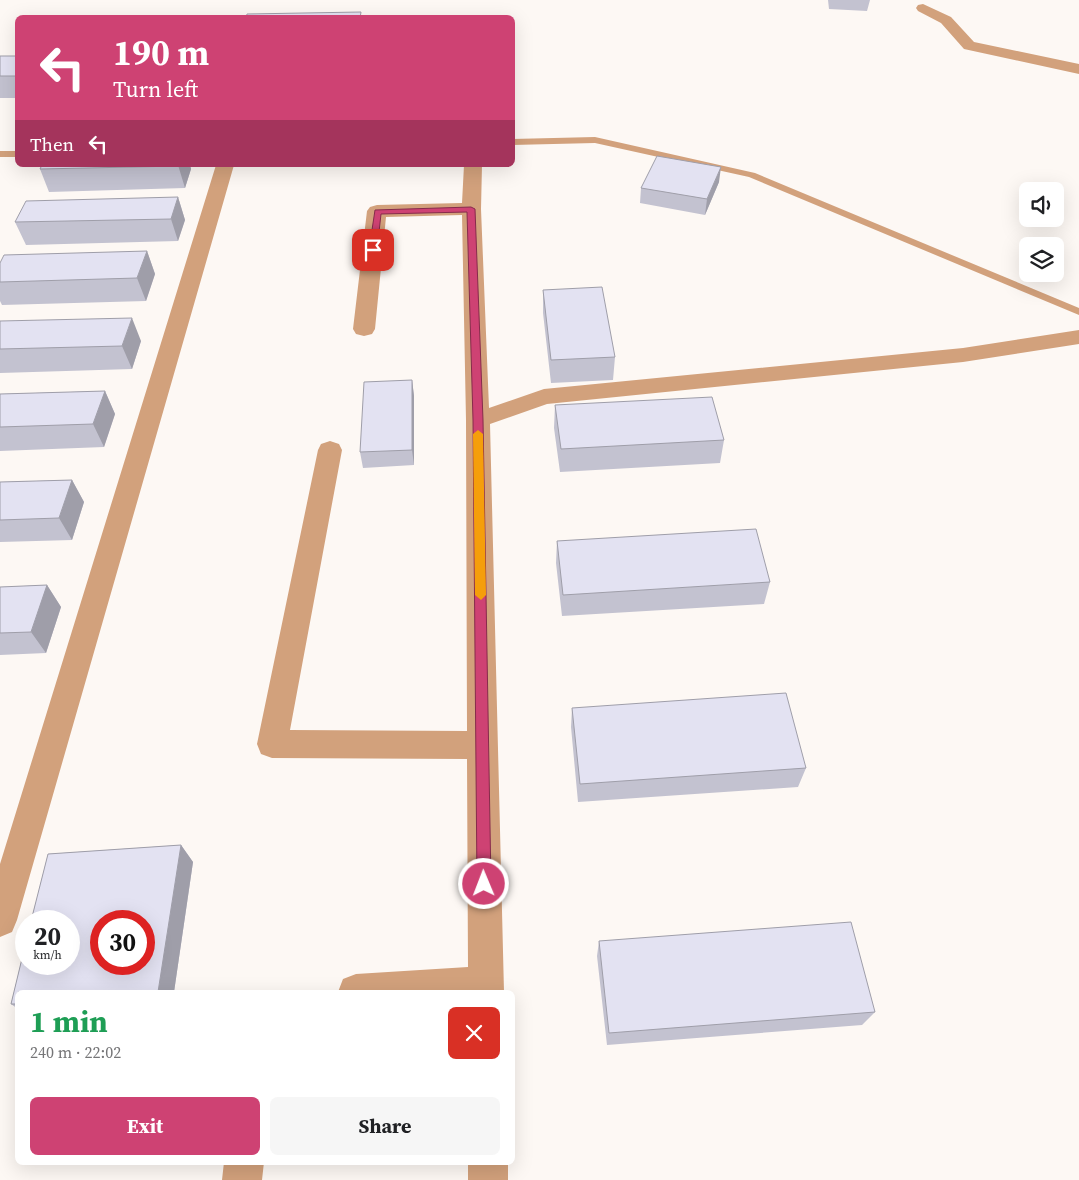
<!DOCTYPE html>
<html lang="en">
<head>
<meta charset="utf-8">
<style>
  :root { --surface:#fff; --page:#f6f6f6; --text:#202124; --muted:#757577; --accent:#ce4273 }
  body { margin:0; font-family:"Source Serif 4",serif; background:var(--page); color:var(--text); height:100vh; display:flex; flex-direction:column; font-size:19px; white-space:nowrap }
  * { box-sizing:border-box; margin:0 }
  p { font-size:16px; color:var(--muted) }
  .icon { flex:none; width:28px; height:28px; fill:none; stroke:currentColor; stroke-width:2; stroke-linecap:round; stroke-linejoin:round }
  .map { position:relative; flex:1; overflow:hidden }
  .sheet { position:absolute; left:15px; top:990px; width:500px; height:175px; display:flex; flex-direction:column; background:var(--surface); border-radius:8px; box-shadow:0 5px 20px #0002 }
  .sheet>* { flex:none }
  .hud { position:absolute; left:15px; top:15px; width:500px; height:152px; border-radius:8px; box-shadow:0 5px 20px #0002; background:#ce4273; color:#fff; overflow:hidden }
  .tools { position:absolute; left:1019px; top:182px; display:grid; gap:10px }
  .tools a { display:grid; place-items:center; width:45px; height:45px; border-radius:8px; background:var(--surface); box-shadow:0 5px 20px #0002; font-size:25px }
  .speed { position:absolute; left:15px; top:910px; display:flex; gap:10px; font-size:25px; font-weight:700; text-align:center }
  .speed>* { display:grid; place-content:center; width:65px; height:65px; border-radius:50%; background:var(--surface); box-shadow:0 5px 20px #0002; line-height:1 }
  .speed small { font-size:12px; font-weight:400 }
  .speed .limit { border:8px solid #d22; background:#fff; color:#111 }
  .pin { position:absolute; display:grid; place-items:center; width:42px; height:42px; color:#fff; margin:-21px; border-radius:10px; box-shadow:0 2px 8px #0006 }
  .me { position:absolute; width:55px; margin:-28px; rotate:359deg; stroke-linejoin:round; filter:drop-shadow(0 0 4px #0008) }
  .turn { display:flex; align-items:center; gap:18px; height:105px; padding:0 15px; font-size:22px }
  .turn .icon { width:65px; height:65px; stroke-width:2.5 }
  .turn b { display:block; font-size:35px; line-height:42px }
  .then { display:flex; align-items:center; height:48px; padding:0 15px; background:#0003; gap:10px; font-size:19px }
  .round { display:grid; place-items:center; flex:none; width:52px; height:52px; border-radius:8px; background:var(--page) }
  .head { display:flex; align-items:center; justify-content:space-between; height:85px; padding:0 15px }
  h1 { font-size:30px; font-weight:700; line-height:38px; color:#1e9e55 }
  .action { display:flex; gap:10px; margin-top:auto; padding:10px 15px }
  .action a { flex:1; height:58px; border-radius:8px; background:var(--accent); color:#fff; font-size:20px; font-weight:700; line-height:58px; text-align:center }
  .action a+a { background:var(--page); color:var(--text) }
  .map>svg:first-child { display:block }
</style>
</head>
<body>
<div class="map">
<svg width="1079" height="1180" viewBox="0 0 1079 1180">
  <rect width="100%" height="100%" fill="#fdf8f4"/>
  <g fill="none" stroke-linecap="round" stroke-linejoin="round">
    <path fill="#d2a17c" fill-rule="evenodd" d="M 595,137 L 755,173 L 1079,308 L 1079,315 L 749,177 L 595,143 L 512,145 L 512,139 Z
      M 0,151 L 18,151 L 18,157 L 0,157 Z"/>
    <path fill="#d2a17c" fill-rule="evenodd" d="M 923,4 L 951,17 L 974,42 L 1079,64 L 1079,74 L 964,49 L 941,23 L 918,11 L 916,8 L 918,5 Z
      M 216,165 L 234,165 L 17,920 L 12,932 L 0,937 L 0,864 Z
      M 464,165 L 482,165 L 481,209 L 489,408 L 544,389 L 963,348 L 1079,330 L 1079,344 L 963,362 L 547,404 L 490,424 L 504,992 L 338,992 L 343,979 L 356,974 L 468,967 L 467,759 L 272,758 L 261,754 L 257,744 L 318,450 L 321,444 L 330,441 L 339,444 L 342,450 L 290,730 L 467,731 L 466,420 L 462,215 L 386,217 L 375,329 L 372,334 L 364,336 L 356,334 L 353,329 L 367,211 L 370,207 L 377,205 L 462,203 Z
      M 224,1162 L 264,1162 L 262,1180 L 222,1180 Z
      M 468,1162 L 508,1162 L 508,1180 L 468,1180 Z"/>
  </g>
  <path fill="#c3c2d0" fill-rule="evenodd" d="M 828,0 L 870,0 L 867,11 L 829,9 Z
    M 0,56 L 18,56 L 18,98 L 0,98 Z
    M 42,165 L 190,165 L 191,169 L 185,188 L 49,192 L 40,169 Z
    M 719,182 L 705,215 L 640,203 L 641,188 Z
    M 178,197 L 185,220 L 178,241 L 26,245 L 15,222 Z
    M 147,251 L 155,274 L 146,301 L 2,305 L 0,301 L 0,263 Z
    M 543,290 L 615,357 L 613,380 L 551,383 L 543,313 Z
    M 0,321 L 141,341 L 132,369 L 0,373 Z
    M 412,380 L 414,396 L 414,465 L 363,468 L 360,452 Z
    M 105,391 L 115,414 L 104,447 L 0,451 L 0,394 Z
    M 555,405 L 724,440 L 720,463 L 560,472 L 554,428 Z
    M 72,480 L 84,502 L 72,540 L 0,542 L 0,482 Z
    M 557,541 L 770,582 L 764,604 L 562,616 L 556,563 Z
    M 47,585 L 61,607 L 46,653 L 0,655 L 0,587 Z
    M 572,708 L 806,768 L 798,787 L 578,802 L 571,727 Z
    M 181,845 L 193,862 L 174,992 L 18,992 L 18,1009 L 11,1004 L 26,942 L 26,964 L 69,964 L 69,921 L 31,921 L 48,854 ZM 101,921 L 144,921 L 144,964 L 101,964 Z
    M 599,941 L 875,1012 L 862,1025 L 607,1045 L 597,956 Z"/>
  <path fill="#9f9ea9" d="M 178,165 L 190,165 L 191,169 L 185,188 Z
    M 721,167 L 719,182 L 705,215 L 707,199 Z
    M 178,197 L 185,220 L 178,241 L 171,219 Z
    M 147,251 L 155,274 L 146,301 L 137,278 Z
    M 132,318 L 141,341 L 132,369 L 122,346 Z
    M 412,380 L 414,396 L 414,465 L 412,450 Z
    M 105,391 L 115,414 L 104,447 L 93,424 Z
    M 72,480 L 84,502 L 72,540 L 59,518 Z
    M 47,585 L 61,607 L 46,653 L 31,632 Z
    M 181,845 L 193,862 L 174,992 L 158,992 Z"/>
  <path fill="#e3e2f2" stroke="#9f9ea9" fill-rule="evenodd" d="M 361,12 L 360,18 L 246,18 L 247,14 Z
    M 0,56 L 18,56 L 18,76 L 0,76 Z
    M 657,156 L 721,167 L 707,199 L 641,188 Z
    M 42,165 L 178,165 L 178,166 L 40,169 Z
    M 178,197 L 171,219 L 15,222 L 26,201 Z
    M 147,251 L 137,278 L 0,282 L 0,263 L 4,255 Z
    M 602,287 L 615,357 L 551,360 L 543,290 Z
    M 132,318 L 122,346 L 0,349 L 0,321 Z
    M 412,380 L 412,450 L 360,452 L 364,382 Z
    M 105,391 L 93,424 L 0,427 L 0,394 Z
    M 712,397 L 724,440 L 561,449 L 555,405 Z
    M 72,480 L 59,518 L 0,520 L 0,482 Z
    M 756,529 L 770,582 L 563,595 L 557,541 Z
    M 47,585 L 31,632 L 0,633 L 0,587 Z
    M 786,693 L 806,768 L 580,784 L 572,708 Z
    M 181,845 L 158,992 L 18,992 L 18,1004 L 11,1004 L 26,942 L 26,964 L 69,964 L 69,921 L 31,921 L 48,854 ZM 101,921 L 144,921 L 144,964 L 101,964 Z
    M 851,922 L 875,1012 L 609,1033 L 599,941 Z"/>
  <path fill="#ce4273" stroke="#862b4b" d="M 471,207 L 475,209 L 483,420 L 491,884 L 489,889 L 484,891 L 479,889 L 477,884 L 473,420 L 467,212 L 381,214 L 377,250 L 373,253 L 369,250 L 375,210 Z"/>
  <path fill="#f59e0b" d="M 478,430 L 483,434 L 486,595 L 481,600 L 475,595 L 473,434 Z"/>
</svg>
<div class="tools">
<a><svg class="icon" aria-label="sound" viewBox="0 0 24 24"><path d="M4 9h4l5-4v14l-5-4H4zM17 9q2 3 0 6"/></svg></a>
<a><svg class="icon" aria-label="layers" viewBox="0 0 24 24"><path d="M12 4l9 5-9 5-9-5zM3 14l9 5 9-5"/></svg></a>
</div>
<div class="speed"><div>20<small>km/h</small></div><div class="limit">30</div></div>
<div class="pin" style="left:373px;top:250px;background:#d93025"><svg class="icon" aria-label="arrive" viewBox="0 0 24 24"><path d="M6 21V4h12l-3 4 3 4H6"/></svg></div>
<svg class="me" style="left:484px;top:884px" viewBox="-20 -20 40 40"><circle r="17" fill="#ce4273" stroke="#fff" stroke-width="3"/><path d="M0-11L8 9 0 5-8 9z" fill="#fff"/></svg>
<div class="hud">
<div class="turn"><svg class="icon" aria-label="left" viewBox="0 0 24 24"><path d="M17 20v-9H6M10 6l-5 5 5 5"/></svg><div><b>190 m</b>Turn left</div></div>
<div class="then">Then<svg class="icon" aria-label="left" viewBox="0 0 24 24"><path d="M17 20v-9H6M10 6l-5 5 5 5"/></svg></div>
</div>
<section class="sheet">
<div class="head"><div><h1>1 min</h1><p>240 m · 22:02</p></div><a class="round" style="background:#d93025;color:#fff"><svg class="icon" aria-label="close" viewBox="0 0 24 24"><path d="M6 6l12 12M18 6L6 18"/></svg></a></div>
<div class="action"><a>Exit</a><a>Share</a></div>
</section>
</div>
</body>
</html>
